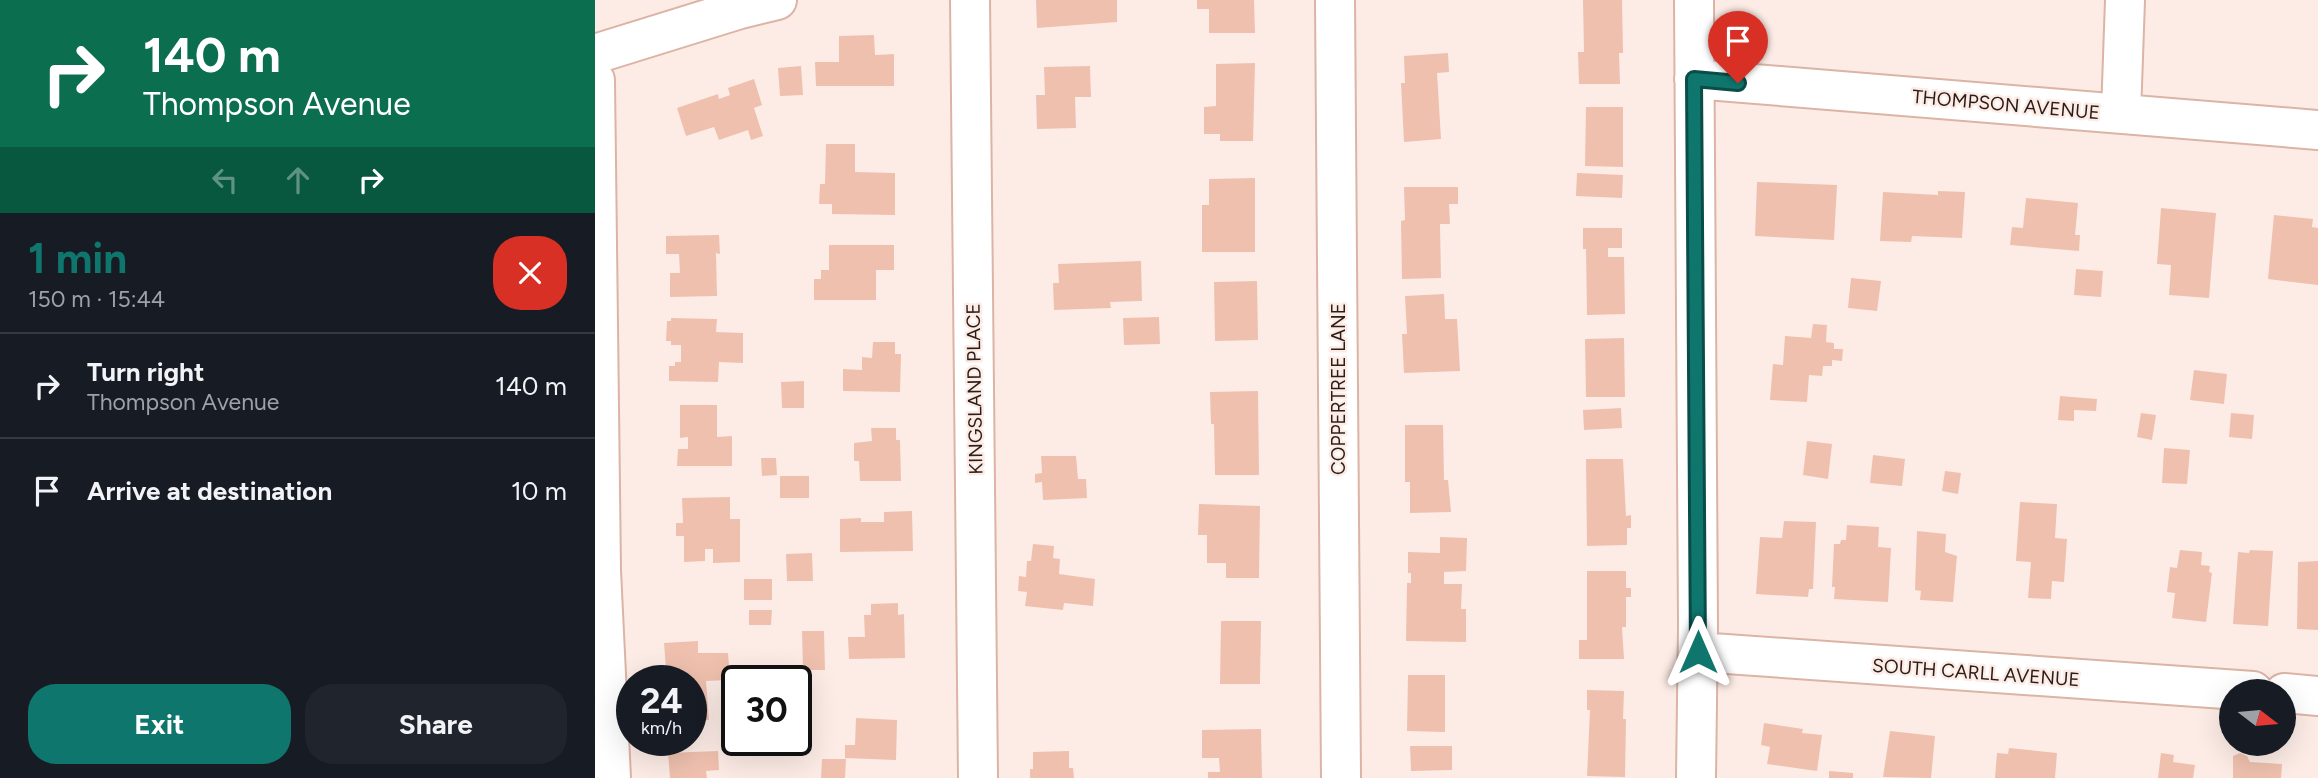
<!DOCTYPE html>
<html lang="en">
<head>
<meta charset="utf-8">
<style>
  :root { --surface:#171b24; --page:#20242c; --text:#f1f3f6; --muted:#9ea1a6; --line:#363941; --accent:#0f766e }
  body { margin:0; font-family:Figtree,sans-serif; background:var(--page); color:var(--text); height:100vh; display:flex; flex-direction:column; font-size:26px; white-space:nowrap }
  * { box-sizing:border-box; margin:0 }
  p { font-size:23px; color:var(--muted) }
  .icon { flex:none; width:38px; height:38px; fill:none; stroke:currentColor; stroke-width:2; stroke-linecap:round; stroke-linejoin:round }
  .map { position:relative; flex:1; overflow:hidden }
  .details { display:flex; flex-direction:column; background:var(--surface); width:595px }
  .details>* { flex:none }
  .banner { background:#0b6e4f; color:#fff; overflow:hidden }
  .needle { width:46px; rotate:106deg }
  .controls { position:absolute; left:1624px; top:679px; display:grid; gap:14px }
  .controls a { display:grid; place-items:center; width:77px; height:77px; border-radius:50%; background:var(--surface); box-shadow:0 7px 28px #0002; font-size:35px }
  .speed { position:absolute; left:21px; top:665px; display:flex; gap:14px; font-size:35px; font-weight:700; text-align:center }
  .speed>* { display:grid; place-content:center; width:91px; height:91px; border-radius:50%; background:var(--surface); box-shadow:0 7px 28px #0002; line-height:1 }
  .speed small { font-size:18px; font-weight:400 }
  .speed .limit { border:4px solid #111; border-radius:10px; background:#fff; color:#111 }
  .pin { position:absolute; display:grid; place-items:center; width:60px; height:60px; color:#fff; margin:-72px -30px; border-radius:50% 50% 50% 0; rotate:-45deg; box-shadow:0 0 7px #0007 }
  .pin .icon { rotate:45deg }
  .me { position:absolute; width:77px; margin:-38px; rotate:0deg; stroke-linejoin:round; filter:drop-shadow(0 0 5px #0008) }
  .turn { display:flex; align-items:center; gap:24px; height:147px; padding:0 28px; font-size:32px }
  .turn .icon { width:91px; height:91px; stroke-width:2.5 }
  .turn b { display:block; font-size:49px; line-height:60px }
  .lanes { display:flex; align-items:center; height:66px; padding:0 28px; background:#0003; justify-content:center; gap:35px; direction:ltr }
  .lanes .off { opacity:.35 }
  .round { display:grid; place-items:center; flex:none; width:74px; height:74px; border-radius:28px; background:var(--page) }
  .summary { display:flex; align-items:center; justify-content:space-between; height:119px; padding:0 28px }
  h1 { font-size:42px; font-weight:700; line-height:52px; color:var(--accent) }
  .primary-button { display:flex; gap:14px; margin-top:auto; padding:14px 28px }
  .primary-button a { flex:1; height:80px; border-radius:28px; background:var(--accent); color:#fff; font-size:28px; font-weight:700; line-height:80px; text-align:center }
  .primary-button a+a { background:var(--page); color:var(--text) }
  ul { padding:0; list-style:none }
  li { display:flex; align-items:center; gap:21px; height:105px; padding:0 28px; border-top:2px solid var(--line) }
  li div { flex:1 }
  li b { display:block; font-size:26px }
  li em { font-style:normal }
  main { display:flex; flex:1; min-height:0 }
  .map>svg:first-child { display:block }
</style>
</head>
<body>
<main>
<section class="details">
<div class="banner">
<div class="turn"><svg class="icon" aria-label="right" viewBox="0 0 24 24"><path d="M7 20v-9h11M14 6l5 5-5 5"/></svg><div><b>140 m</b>Thompson Avenue</div></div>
<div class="lanes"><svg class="icon off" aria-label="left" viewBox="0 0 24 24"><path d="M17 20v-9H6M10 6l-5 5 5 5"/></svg><svg class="icon off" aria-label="ahead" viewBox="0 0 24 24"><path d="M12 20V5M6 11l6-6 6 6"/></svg><svg class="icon" aria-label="right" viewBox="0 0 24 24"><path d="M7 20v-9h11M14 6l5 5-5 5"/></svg></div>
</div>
<div class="summary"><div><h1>1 min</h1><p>150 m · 15:44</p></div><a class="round" style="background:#d93025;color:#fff"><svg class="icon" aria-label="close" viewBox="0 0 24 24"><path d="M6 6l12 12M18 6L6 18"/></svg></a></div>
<ul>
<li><svg class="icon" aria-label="right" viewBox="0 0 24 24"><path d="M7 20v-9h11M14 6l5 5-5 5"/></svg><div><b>Turn right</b><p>Thompson Avenue</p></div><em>140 m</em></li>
<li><svg class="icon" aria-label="arrive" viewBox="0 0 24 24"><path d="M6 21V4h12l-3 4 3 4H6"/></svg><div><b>Arrive at destination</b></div><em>10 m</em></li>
</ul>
<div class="primary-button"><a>Exit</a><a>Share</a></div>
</section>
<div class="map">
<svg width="1723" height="778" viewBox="0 0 1723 778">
  <rect width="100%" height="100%" fill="#fdece6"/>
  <path fill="#efc0ae" d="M 441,0 L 522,0 L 522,22 L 442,28 Z
    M 602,0 L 659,0 L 660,33 L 614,33 L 614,9 L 602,9 Z
    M 988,0 L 1027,0 L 1028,53 L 1024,53 L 1025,84 L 984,84 L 983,52 L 989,52 Z
    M 279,35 L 280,55 L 299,54 L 299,86 L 221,86 L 220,62 L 244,62 L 244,36 Z
    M 853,53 L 854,72 L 842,73 L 846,139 L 809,142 L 806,83 L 810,83 L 809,56 Z
    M 660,63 L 658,141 L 625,141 L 625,134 L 609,134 L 609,107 L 621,106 L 621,64 Z
    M 206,66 L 208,95 L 185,96 L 183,68 Z
    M 495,66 L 496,97 L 480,97 L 481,128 L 442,129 L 441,95 L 450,95 L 449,67 Z
    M 159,79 L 167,105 L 159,108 L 168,136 L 156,140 L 153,130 L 124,140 L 119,127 L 91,136 L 82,108 L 123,94 L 124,99 L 135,95 L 133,88 Z
    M 991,107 L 1028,107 L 1028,167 L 990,166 Z
    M 231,144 L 260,144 L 260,172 L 300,173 L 300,215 L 237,214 L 237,204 L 224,204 L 225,184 L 230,184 Z
    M 982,173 L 1028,175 L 1027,198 L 981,196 Z
    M 660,178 L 660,252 L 607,252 L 607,205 L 614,205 L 614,179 Z
    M 1162,182 L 1242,185 L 1239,240 L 1160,236 Z
    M 809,187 L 863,187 L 863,204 L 854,204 L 855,224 L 845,224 L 846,278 L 807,279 L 806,221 L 810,220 Z
    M 1343,191 L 1370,192 L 1367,238 L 1317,236 L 1316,242 L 1285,241 L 1288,192 L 1343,195 Z
    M 1431,198 L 1483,203 L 1480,235 L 1485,235 L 1484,251 L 1415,245 L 1417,227 L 1428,228 Z
    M 1566,208 L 1621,213 L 1614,298 L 1574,295 L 1576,265 L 1562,264 Z
    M 1679,215 L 1718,219 L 1717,227 L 1723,228 L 1723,285 L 1673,279 Z
    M 988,228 L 1027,228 L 1027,248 L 1013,248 L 1013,257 L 1029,257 L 1030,314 L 992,315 L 991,249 L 988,249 Z
    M 124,235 L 125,254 L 121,253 L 122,296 L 75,297 L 75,273 L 85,273 L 84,254 L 71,254 L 71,236 Z
    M 234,245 L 299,245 L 299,270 L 281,270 L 281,300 L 219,300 L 219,279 L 226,279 L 226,270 L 234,270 Z
    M 546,261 L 547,301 L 515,302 L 516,308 L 459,310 L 458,283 L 464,283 L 463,264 Z
    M 1481,269 L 1508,271 L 1506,297 L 1479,295 Z
    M 1256,278 L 1286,281 L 1282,311 L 1253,308 Z
    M 662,281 L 663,340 L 620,341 L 619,282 Z
    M 849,294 L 850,319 L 862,319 L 865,371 L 809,373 L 807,334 L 812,334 L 810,296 Z
    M 564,317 L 565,344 L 529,345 L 528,318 Z
    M 76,318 L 122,319 L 121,332 L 148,333 L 148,363 L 124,362 L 123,382 L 74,381 L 74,366 L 80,366 L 80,362 L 86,362 L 86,345 L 76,345 L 76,341 L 71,341 L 72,321 L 76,321 Z
    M 1218,324 L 1232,325 L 1231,342 L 1239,343 L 1239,349 L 1248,349 L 1247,361 L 1237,360 L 1237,366 L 1228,366 L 1227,376 L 1214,375 L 1212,402 L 1175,400 L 1178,364 L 1188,365 L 1190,336 L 1216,338 Z
    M 1029,338 L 1030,397 L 991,397 L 990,339 Z
    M 278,342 L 300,342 L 300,354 L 306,354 L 305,392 L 248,391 L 248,369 L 267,370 L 267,357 L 277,358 Z
    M 1599,370 L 1632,374 L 1629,404 L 1595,400 Z
    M 209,381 L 209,408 L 187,408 L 186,382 Z
    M 663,391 L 664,475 L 620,475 L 619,424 L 616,424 L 615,392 Z
    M 1465,396 L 1502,399 L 1501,411 L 1479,410 L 1479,421 L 1463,420 Z
    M 85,405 L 122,405 L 122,437 L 137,436 L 137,466 L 82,466 L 83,449 L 93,449 L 93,437 L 85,438 Z
    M 1026,408 L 1027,428 L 989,430 L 988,410 Z
    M 1546,413 L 1561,415 L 1557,440 L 1542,437 Z
    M 1636,413 L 1659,415 L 1657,439 L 1634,437 Z
    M 810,425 L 848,425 L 849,480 L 853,480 L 856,512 L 815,513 L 815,482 L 810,482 Z
    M 276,428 L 301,428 L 301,440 L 305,440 L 306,481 L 265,481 L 264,461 L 259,461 L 259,443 L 277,441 Z
    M 1212,441 L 1237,444 L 1233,479 L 1208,475 Z
    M 1569,448 L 1595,450 L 1592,484 L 1567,483 Z
    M 1278,455 L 1310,459 L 1307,486 L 1275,483 Z
    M 446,456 L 481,456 L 483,479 L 491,479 L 492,498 L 448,500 L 447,482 L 440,483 L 440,474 L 447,473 Z
    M 166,458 L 181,458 L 182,475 L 167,476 Z
    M 991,459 L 1028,459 L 1031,516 L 1036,515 L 1036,528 L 1032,528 L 1032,545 L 992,546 Z
    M 1350,471 L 1366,473 L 1363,494 L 1347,491 Z
    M 185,476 L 214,476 L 214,498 L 185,498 Z
    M 135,497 L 135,519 L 145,519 L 145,562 L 118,563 L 118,549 L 110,549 L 110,561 L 89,562 L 89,536 L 81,536 L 81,523 L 88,523 L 87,498 Z
    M 1425,502 L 1462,504 L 1460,538 L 1472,539 L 1469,582 L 1457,581 L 1456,599 L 1433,598 L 1436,562 L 1421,561 Z
    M 604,504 L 665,506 L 664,578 L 631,578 L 631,563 L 612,563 L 612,535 L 603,535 Z
    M 317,511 L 318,551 L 245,552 L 245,519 L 266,518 L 266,522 L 289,522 L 289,512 Z
    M 1189,521 L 1221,522 L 1218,589 L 1214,589 L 1213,597 L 1161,594 L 1165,537 L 1187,538 Z
    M 1252,525 L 1284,527 L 1283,547 L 1296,548 L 1293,602 L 1239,599 L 1240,587 L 1237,587 L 1239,544 L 1245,544 L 1246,540 L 1251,540 Z
    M 1322,531 L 1351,534 L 1350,552 L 1362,556 L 1358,602 L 1325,600 L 1326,591 L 1320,590 Z
    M 845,537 L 872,538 L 871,571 L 849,572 L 849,584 L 867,584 L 866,609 L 871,609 L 871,642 L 811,641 L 812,583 L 816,583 L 816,573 L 813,573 L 813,552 L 845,553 Z
    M 438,544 L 459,546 L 458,558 L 465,559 L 464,574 L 500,579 L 498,606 L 469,603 L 468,610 L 430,606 L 432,592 L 423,591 L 424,576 L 431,577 L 432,561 L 436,561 Z
    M 1585,550 L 1607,552 L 1606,565 L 1615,566 L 1614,572 L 1617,573 L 1611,622 L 1577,618 L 1580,593 L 1572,592 L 1575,567 L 1582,568 Z
    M 1655,550 L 1678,551 L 1673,626 L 1638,624 L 1643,552 L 1654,553 Z
    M 217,553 L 218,581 L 192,581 L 191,554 Z
    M 1723,561 L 1723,630 L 1702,629 L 1703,562 Z
    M 992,571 L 1031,571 L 1031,588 L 1036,588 L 1036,597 L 1031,597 L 1031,627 L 1027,627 L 1029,659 L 984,659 L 984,640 L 992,640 Z
    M 149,579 L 177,579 L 177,600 L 149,600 Z
    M 303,603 L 303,615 L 309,614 L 310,658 L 254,659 L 253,637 L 270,637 L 269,615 L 276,615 L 276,604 Z
    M 154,610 L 177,610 L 176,625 L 154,625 Z
    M 626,621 L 666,621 L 665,684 L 625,684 Z
    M 207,631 L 229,631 L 230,670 L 208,670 Z
    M 103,641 L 103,653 L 133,653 L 135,680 L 111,681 L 114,720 L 96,721 L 96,681 L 81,681 L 80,669 L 71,669 L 69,643 Z
    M 813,675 L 850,675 L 850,732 L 812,731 Z
    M 992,690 L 1029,691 L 1028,719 L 1031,719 L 1030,777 L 992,776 L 995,710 L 992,710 Z
    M 261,718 L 302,720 L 301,760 L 250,758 L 250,745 L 260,745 Z
    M 1169,723 L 1208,729 L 1207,733 L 1227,735 L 1222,771 L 1172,764 L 1175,747 L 1166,745 Z
    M 666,729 L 667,778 L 613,778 L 613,772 L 625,772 L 624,758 L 607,758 L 607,730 Z
    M 1295,731 L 1340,736 L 1336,778 L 1288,777 Z
    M 815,746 L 857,746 L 857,770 L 816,771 Z
    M 1414,748 L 1462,753 L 1460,778 L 1400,778 L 1402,753 L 1413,754 Z
    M 123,751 L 124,770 L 111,771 L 112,778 L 75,778 L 73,753 Z
    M 474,751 L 474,768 L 478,768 L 479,778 L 435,778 L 435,769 L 438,769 L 438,752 Z
    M 1566,753 L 1579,755 L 1578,762 L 1600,765 L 1598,778 L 1563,778 Z
    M 1645,753 L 1652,756 L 1655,762 L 1687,764 L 1686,778 L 1638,778 L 1638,756 Z
    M 227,759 L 251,759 L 250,778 L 226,778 Z
    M 1234,771 L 1258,773 L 1258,778 L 1234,778 Z"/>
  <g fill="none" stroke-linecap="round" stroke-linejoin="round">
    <defs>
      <path id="minor" d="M 375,0 L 383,778
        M 740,0 L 746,778
        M 1099,0 L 1103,625 L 1101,778
        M 0,54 L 145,9 L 182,0
        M 1099,79 L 1723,130
        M 0,80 L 6,571 L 16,778
        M 1526,114 L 1530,0
        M 1103,652 L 1658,691
        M 1689,693 L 1723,696"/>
    </defs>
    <use href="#minor" stroke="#dbb4a5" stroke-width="42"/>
    <use href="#minor" stroke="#fff" stroke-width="38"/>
  </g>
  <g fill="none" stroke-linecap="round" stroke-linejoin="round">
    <defs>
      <path id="route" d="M 1103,652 L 1099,79 L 1143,83"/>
    </defs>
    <use href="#route" stroke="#0a4d48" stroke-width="18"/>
    <use href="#route" stroke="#0f766e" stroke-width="12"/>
  </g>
  <g text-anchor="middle" stroke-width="5" stroke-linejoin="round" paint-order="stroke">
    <g font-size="19" fill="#2b1d18" stroke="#fdece6">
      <text transform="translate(1411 104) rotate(5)" y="7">THOMPSON AVENUE</text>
      <text transform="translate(379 389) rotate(-91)" y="7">KINGSLAND PLACE</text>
      <text transform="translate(743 389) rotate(-90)" y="7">COPPERTREE LANE</text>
      <text transform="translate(1381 672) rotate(4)" y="7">SOUTH CARLL AVENUE</text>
    </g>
  </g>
</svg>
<div class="controls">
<a><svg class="needle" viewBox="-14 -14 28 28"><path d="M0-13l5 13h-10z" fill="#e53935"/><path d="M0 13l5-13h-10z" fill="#9ea1a6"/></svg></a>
</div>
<div class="speed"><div>24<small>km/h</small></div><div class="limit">30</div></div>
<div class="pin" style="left:1143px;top:83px;background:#d93025"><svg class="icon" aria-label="arrive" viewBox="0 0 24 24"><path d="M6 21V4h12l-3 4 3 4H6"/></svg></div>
<svg class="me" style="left:1103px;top:652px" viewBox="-20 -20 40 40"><path d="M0-17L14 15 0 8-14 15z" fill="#0f766e" stroke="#fff" stroke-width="4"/></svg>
</div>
</main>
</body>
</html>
